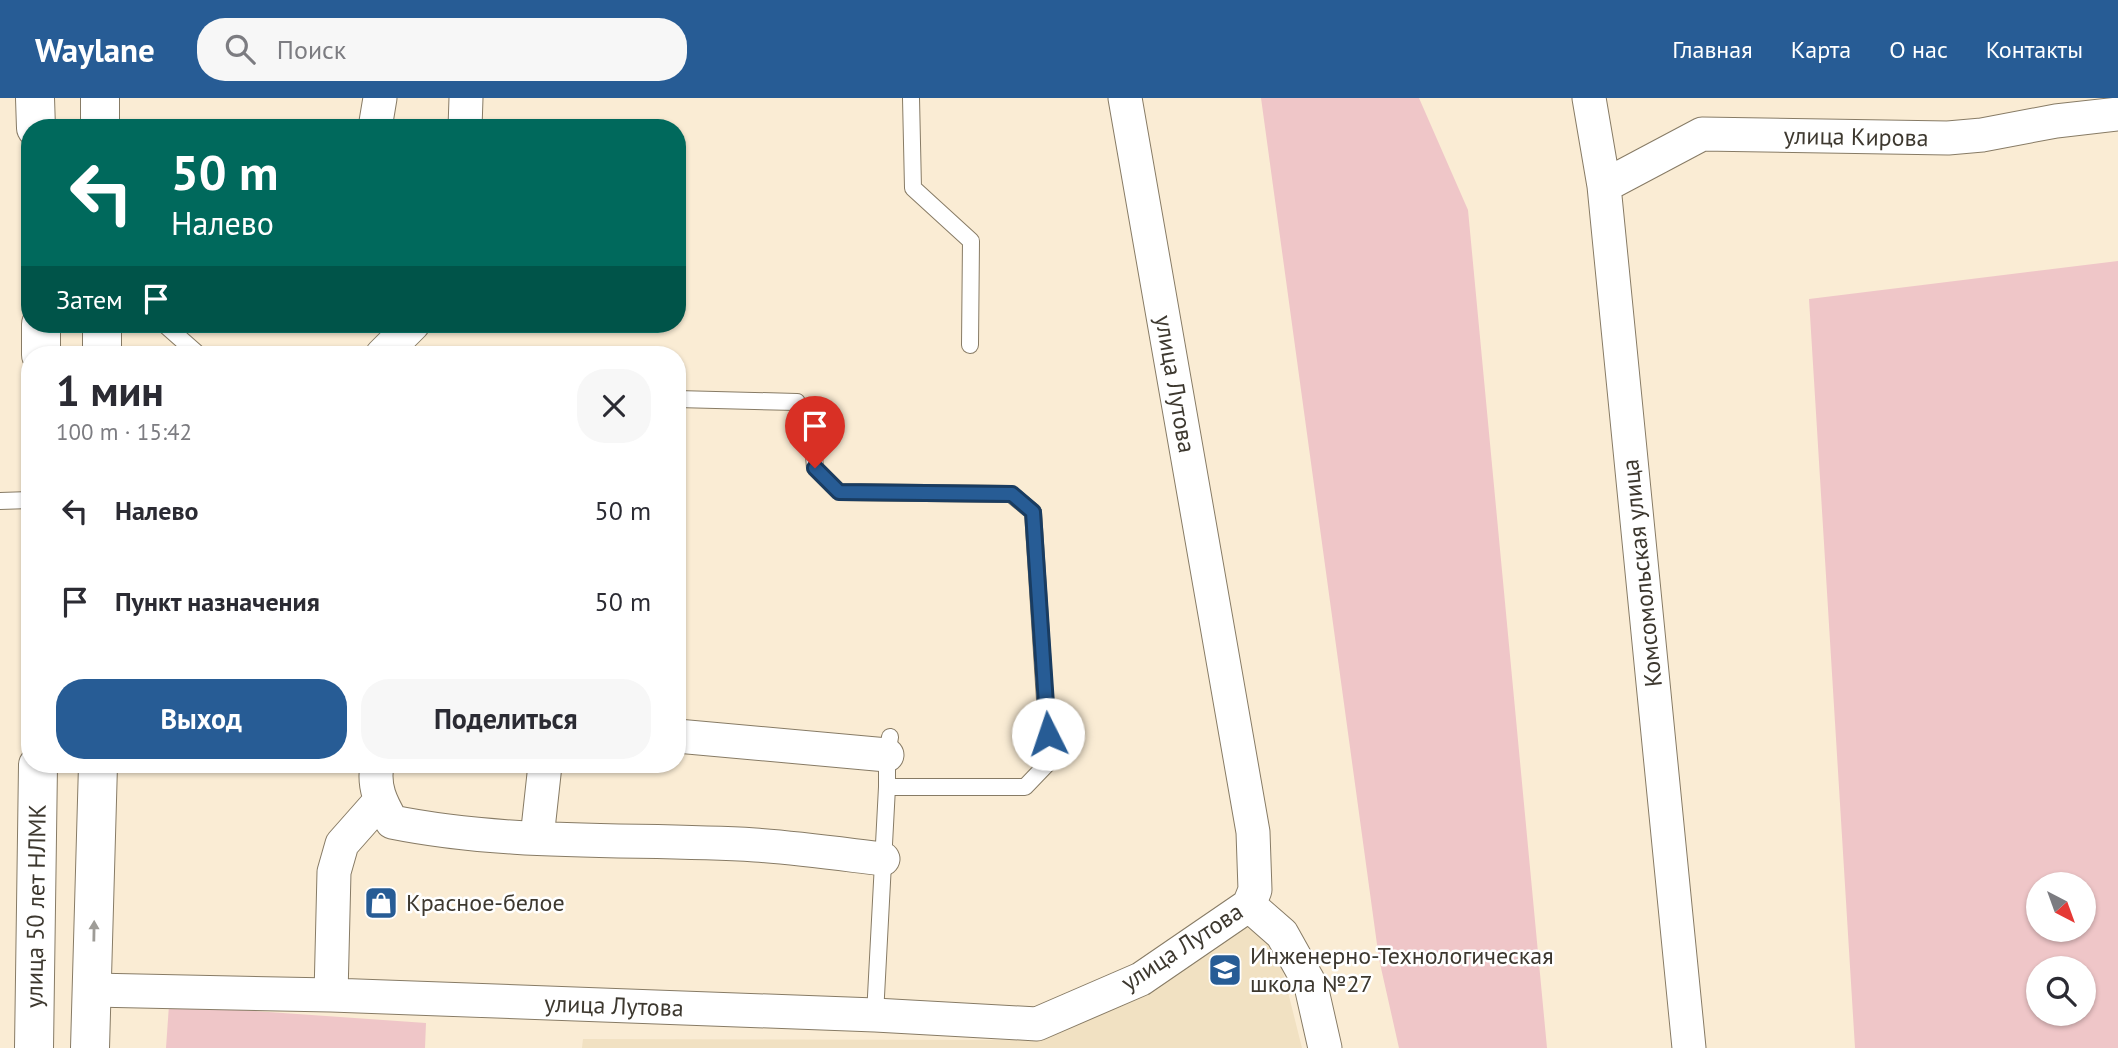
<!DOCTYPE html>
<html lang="ru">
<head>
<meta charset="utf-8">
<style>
  :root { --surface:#fff; --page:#f7f7f7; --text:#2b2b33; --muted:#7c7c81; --accent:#275c95 }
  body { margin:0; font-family:"PT Sans",sans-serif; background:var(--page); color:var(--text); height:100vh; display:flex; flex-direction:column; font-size:26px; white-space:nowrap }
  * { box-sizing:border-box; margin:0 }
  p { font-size:23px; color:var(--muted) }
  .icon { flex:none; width:38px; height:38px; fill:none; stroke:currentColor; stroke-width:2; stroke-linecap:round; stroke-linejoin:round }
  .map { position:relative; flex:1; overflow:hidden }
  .sheet { position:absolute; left:21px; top:248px; width:665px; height:427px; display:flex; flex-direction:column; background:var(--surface); border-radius:28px; box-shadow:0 2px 5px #0004 }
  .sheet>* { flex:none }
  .banner { position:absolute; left:21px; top:21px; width:665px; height:214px; border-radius:28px; box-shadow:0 2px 5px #0004; background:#00695c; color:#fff; overflow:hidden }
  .needle { width:46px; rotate:139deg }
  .controls { position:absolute; left:2026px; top:774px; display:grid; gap:14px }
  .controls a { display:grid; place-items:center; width:70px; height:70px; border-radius:50%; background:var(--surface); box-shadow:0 2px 5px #0004; font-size:35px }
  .pin { position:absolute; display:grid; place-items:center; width:60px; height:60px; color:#fff; margin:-72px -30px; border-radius:50% 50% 50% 0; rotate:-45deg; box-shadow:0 0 7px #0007 }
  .pin .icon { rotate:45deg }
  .me { position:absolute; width:77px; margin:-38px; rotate:356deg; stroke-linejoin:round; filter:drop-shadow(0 0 5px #0008) }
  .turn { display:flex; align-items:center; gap:24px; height:147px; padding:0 35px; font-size:32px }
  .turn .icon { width:91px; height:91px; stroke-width:2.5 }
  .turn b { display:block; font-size:49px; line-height:60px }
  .then { display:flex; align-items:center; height:66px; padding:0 35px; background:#0003; gap:14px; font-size:26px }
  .round { display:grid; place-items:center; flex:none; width:74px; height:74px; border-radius:28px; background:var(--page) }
  .summary { display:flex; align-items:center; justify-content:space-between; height:119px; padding:0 35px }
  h1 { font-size:42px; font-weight:800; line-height:52px }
  .primary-button { display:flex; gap:14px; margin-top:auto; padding:14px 35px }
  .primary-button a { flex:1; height:80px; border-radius:28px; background:var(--accent); color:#fff; font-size:28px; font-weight:800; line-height:80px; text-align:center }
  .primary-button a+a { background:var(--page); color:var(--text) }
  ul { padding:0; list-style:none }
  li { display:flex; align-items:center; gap:21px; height:91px; padding:0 35px }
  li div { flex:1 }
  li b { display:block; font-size:26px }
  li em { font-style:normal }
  header { display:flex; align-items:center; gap:42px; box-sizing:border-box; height:98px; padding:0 35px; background:var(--accent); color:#fff }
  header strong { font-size:33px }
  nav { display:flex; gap:38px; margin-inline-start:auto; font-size:24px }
  .search { width:490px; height:63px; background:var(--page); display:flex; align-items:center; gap:18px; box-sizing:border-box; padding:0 24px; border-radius:28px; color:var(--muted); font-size:26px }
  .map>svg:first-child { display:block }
</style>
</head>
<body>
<header>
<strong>Waylane</strong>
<div class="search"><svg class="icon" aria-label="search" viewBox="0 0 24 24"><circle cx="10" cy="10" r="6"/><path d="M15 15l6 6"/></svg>Поиск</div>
<nav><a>Главная</a><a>Карта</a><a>О нас</a><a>Контакты</a></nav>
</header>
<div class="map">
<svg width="2118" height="950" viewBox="0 0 2118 950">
  <rect width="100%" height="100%" fill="#faecd4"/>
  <path fill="#f1e1c2" d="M 1241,826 L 1276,846 L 1302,950 L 582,950 L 583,941 L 1011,942 L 1110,908 Z"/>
  <path fill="#efc6c8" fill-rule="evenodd" d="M 1261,0 L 1419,0 L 1468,112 L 1547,950 L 1399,950 L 1379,861 Z
    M 2118,163 L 2118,950 L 1855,950 L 1809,201 ZM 2039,786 L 2084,786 L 2084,831 L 2039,831 ZM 2039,870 L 2084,870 L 2084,915 L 2039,915 Z
    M 169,907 L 426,925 L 425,950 L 166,950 Z"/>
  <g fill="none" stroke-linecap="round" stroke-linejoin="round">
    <defs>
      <path id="lane" d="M 911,0 L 913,90 L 971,143 L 970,247
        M 164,226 L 199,257
        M 677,301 L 797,304 L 812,332 L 815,370 L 839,394 L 1011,396 L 1033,414 L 1049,664 L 1025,689 L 887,689
        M 0,403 L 30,402
        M 875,917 L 887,689 L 887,657 L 890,639"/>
      <path id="street" d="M 1589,0 L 1604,88 L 1689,950
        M 375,30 L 380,0
        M 465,30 L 466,0
        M 1604,88 L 1702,36 L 1948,40 L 1982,37 L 2056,23 L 2118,16
        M 382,257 L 413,226
        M 677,638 L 887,657
        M 377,667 C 373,689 381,705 392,724 C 511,748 634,740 755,747 C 798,750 841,756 883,761
        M 537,740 L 545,667
        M 1249,807 L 1282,836 L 1311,888 L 1325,950
        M 93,892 L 331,897 L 875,917 L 1037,926 L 1141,881 L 1249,807 L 1255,792 L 1253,734 L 1125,0
        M 331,897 L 334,774 L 342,746 L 380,703"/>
      <path id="secondary" d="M 35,0 L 36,30
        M 100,0 L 100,30
        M 102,226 L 102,257
        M 41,257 L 41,226
        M 34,950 L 38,667
        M 90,950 L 98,667"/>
    </defs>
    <use href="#lane" stroke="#877b65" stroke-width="18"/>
    <use href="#street" stroke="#877b65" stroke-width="35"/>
    <use href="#secondary" stroke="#877b65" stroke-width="40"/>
    <use href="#lane" stroke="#fff" stroke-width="16"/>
    <use href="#street" stroke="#fff" stroke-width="33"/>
    <use href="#secondary" stroke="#fff" stroke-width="38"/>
  </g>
  <defs><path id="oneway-solid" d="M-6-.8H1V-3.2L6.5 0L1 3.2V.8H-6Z" transform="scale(1.75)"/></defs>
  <use fill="#9e9c97" href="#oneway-solid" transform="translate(94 833) rotate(-89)"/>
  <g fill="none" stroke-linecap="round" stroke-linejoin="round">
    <defs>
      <path id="route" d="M 815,370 L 839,394 L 1012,396 L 1033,414 L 1048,636"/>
    </defs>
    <use href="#route" stroke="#193c61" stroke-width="18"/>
    <use href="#route" stroke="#275c95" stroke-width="12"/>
  </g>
  <defs>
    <symbol id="shop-square" viewBox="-11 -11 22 22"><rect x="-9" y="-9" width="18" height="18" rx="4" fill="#275c95" stroke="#fff"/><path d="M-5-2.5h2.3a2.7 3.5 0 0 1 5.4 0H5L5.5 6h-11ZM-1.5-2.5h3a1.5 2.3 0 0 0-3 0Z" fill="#fff"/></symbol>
    <symbol id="school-square" viewBox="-11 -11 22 22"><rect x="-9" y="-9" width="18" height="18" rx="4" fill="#275c95" stroke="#fff"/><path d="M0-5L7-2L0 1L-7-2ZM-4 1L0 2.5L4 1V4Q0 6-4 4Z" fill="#fff"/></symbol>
  </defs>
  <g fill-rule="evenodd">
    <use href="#shop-square" x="362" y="786" width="38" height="38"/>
    <use href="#school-square" x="1206" y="853" width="38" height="38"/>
  </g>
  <g text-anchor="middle" stroke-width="5" stroke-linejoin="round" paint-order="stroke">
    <g font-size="24" fill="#3d382f" stroke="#fff">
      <text transform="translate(1856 39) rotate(1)" y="8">улица Кирова</text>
      <text transform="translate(1175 286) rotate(80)" y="8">улица Лутова</text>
      <text transform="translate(1642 475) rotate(-96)" y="8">Комсомольская улица</text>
      <text transform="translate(36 808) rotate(-89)" y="8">улица 50 лет НЛМК</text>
      <text transform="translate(1182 849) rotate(-33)" y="8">улица Лутова</text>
      <text transform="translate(614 908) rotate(2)" y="8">улица Лутова</text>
    </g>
    <g font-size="24" fill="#3d382f" stroke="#fff" text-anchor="start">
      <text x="406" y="813">Красное-белое</text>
      <text x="1250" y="866">Инженерно-Технологическая<tspan x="1250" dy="28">школа №27</tspan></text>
    </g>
  </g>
</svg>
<div class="controls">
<a><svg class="needle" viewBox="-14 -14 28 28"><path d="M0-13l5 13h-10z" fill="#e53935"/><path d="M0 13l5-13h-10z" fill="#7c7c81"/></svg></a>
<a><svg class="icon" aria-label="search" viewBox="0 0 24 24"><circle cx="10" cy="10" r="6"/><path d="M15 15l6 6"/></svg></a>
</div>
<div class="pin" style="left:815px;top:370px;background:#d93025"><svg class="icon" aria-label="arrive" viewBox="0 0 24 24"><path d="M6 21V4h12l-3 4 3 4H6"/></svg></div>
<svg class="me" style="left:1048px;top:636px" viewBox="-20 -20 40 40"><circle r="19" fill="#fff"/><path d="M0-13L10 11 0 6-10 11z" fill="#275c95"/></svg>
<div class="banner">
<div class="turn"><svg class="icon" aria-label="left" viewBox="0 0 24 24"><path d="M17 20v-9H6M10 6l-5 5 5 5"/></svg><div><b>50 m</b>Налево</div></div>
<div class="then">Затем<svg class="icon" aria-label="arrive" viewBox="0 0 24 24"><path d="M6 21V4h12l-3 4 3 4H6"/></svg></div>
</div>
<section class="sheet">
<div class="summary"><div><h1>1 мин</h1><p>100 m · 15:42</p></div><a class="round"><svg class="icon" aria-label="close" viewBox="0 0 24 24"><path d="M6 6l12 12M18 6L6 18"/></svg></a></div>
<ul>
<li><svg class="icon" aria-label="left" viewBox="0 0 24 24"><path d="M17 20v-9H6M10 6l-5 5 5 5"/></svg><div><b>Налево</b></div><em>50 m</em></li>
<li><svg class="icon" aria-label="arrive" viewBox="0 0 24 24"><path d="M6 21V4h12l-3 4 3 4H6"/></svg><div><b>Пункт назначения</b></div><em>50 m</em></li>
</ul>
<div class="primary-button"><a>Выход</a><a>Поделиться</a></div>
</section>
</div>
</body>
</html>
